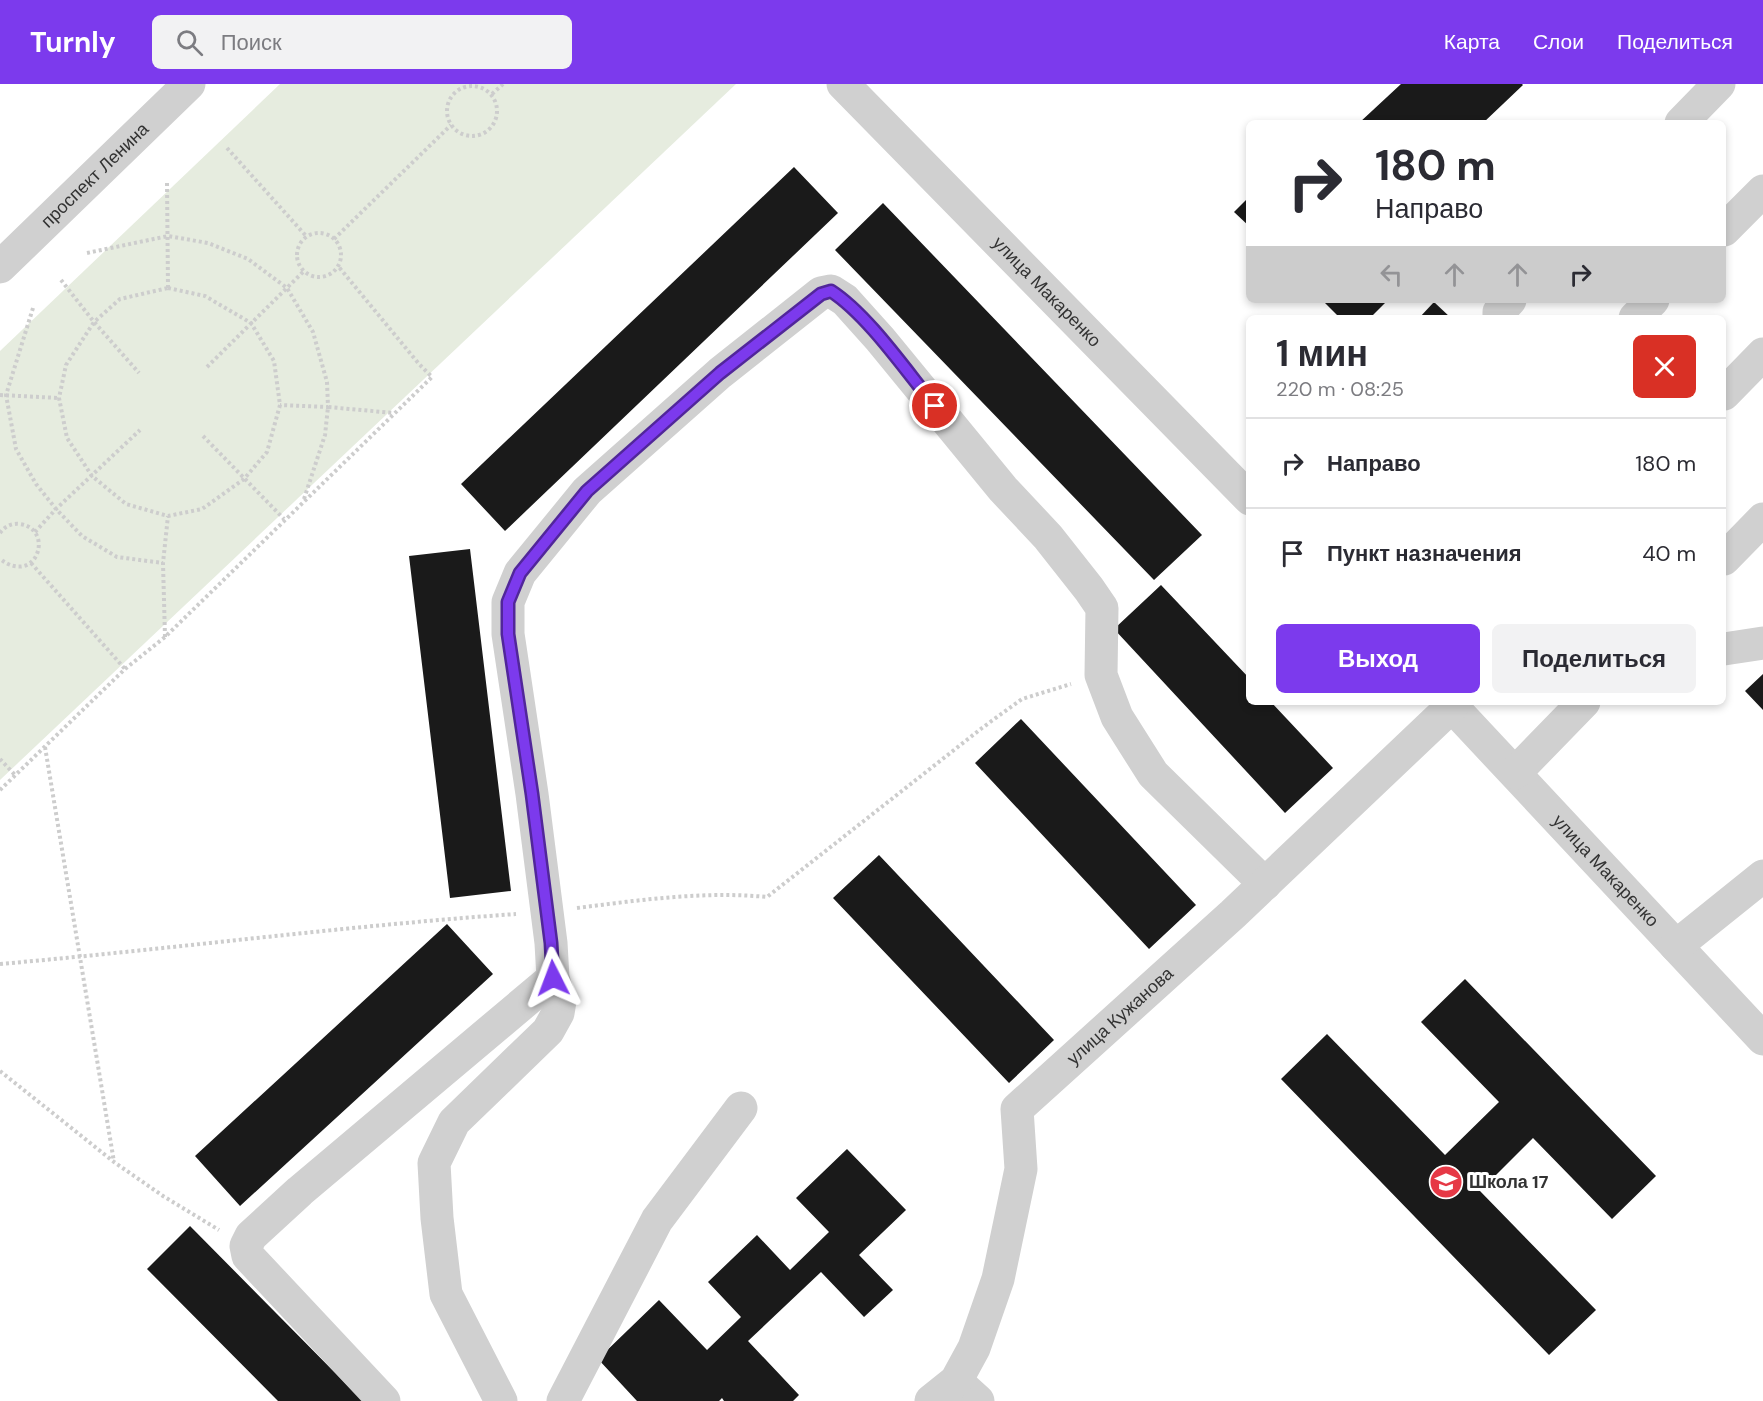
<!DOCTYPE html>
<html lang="ru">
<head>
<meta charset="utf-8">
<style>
  :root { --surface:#fff; --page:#f2f2f3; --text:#2b2b33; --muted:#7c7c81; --line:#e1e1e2; --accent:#7c3aed }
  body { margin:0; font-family:"DM Sans",sans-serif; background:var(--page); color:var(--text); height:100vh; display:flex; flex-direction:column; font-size:22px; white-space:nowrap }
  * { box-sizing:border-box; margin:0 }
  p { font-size:20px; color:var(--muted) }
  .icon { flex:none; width:33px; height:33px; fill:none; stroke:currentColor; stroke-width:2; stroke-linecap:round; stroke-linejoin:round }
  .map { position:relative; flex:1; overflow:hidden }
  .sheet { position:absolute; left:1246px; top:231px; width:480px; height:390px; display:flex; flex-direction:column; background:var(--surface); border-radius:9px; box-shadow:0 3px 9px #0003 }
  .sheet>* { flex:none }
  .banner { position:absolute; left:1246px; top:36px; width:480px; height:183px; border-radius:9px; box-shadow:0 3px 9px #0003; background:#fff; color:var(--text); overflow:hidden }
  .pin { position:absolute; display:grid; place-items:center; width:51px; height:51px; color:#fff; margin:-26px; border:3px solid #fff; border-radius:50%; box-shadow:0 2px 6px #0007 }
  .me { position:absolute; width:66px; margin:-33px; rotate:357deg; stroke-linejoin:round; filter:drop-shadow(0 0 4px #0008) }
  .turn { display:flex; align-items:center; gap:21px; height:126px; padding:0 30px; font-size:27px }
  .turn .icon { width:78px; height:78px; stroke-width:2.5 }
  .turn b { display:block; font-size:42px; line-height:51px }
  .lanes { display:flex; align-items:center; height:57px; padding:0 30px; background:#0003; justify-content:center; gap:30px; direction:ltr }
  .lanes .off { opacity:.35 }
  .round { display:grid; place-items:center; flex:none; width:63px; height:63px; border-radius:9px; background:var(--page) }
  .summary { display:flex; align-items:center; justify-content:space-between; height:102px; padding:0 30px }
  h1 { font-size:36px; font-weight:700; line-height:45px }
  .cta { display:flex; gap:12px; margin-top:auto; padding:12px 30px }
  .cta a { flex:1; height:69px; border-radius:9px; background:var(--accent); color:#fff; font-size:24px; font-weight:700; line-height:69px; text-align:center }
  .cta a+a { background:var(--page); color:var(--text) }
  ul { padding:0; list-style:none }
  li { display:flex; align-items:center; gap:18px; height:90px; padding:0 30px; border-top:2px solid var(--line) }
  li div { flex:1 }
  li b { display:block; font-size:22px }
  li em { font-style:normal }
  header { display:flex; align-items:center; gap:36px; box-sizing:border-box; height:84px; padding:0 30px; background:var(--accent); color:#fff }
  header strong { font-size:28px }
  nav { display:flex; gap:33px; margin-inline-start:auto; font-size:21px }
  .search { width:420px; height:54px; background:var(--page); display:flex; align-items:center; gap:15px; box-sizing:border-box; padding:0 21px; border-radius:9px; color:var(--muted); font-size:22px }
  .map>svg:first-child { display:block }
</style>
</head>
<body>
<header>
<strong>Turnly</strong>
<div class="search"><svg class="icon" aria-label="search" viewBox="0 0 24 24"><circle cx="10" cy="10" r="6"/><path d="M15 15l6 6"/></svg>Поиск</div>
<nav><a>Карта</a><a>Слои</a><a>Поделиться</a></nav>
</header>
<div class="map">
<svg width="1763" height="1317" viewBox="0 0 1763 1317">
  <rect width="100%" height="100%" fill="#fff"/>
  <path fill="#e6ecdf" d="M 280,0 L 736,0 L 0,696 L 0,267 Z"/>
  <path fill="#1a1a1a" d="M 1401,0 L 1522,0 L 1523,1 L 1483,39 L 1359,39 Z
    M 794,83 L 838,129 L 505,447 L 461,400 Z
    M 1250,112 L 1250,143 L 1234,128 Z
    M 883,119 L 1202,451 L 1154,496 L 835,166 Z
    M 1322,216 L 1388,216 L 1370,234 L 1340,234 Z
    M 1434,218 L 1451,234 L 1419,234 Z
    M 470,465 L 511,807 L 450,814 L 409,472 Z
    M 1161,501 L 1250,595 L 1250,618 L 1271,618 L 1333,684 L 1285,729 L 1114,545 Z
    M 1763,590 L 1763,626 L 1745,607 Z
    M 1021,635 L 1196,821 L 1149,865 L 975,679 Z
    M 879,771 L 1054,956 L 1009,999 L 833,814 Z
    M 447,840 L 493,890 L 240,1122 L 195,1072 Z
    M 1465,895 L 1656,1092 L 1612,1135 L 1533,1054 L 1480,1107 L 1596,1226 L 1549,1271 L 1281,995 L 1327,950 L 1445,1071 L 1499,1018 L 1421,938 Z
    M 847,1065 L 906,1126 L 859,1171 L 893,1206 L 864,1233 L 821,1188 L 748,1257 L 799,1311 L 793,1317 L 724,1317 L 722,1314 L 719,1317 L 637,1317 L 598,1275 L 659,1216 L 707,1266 L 741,1233 L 708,1198 L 757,1151 L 790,1186 L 829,1148 L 796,1114 Z
    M 190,1142 L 363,1317 L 278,1317 L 147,1185 Z"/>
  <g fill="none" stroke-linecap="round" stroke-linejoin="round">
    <path stroke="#cdcdcd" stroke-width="4" stroke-dasharray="3 3" stroke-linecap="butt" d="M447 27a25 25 0 1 1 50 0a25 25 0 1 1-50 0Z
      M 492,10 L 503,0
      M 227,64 L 307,153
      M 167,99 L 168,204
      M297 171a22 22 0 1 1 44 0a22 22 0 1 1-44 0Z
      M 334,155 L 451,41
      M 87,169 L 168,152 L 208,159 L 248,175 L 287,204 L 313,248 L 327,298 L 328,323 L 280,321
      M 61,196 L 94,238 L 139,289
      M 168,204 L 205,212 L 251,239 L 274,277 L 280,321 L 267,368 L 244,395 L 202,425 L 168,432 L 126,420 L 92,392 L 67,354 L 59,314 L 66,281 L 94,238 L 120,215 Z
      M 33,224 L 6,311 L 16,365 L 36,400 L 56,425 L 82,452 L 117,473 L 163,479
      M 207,283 L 304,187
      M 0,311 L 59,314
      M 203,352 L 284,435
      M 304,415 L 325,351 L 328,323 L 394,329
      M 35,448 L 56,425 L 140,346
      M 0,449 C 5,442 12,439 20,440 C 55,445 37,503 0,475
      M 31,479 L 125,585
      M 165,553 L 163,479 L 168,432
      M 45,663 L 114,1078
      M 0,675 L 15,691
      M 0,706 L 125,585 L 165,553 L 432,293 L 419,280 L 338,182
      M 577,824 C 640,816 703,807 767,813 L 982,644 L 1022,615 L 1071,600
      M 0,880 C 172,865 343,842 516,830
      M 0,987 L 114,1078 L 163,1112 L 219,1146"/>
    <g stroke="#d0d0d0" stroke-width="33">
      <path id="s1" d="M 843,0 L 1250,415"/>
      <path d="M 1681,39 L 1719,0"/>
      <path d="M 1724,146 L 1763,107"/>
      <path id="s2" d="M 0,183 L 189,0"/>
      <path d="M 1499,234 L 1499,228 L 1510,216"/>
      <path d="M 1635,234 L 1653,216"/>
      <path d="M 1724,310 L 1763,270"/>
      <path d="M 1724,475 L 1763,435"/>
      <path d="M 1724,565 L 1763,559"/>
      <path id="s3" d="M 1448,618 L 1763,955"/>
      <path d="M 1515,689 L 1584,618"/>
      <path d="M 1676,862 L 1763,792"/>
      <path d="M 956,1297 L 978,1317"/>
      <path d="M 384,1317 L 248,1172 L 246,1162 L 251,1152 L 300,1107 L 553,894"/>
      <path d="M 501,1317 L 446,1210 L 437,1134 L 434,1079 L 454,1038 L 548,947 L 558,929 L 560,917 L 553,894 L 551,859 L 532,710 L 508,550 L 508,518 L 520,489 L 587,407 L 720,289 L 821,209 L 831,207 L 845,216 L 880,255 L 1003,405 L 1048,453 L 1089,505 L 1102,524 L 1101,591 L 1117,633 L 1153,690 L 1265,800"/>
      <path d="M 563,1317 L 657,1136 L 741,1024"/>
      <path id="s4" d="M 931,1317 L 956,1297 L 974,1264 L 998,1195 L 1021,1085 L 1017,1025 L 1233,830 L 1452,622"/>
    </g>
  </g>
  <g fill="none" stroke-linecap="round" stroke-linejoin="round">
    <defs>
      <path id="route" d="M 553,894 L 551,859 L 532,710 L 508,550 L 508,518 L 520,489 L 587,407 L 720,289 L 821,210 L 831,207 C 868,231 906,287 935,322"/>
    </defs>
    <use href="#route" stroke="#51269a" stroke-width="15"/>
    <use href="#route" stroke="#7c3aed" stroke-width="10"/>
  </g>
  <defs>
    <symbol id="school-disc" viewBox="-11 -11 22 22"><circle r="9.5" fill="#e63946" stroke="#fff"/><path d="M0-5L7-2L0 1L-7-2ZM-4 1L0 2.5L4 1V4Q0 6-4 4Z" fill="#fff"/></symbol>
  </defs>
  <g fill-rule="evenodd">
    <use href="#school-disc" x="1427" y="1079" width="38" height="38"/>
  </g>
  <g text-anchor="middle" stroke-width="6" stroke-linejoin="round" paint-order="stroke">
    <g font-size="18" fill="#333" stroke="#fff">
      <text dy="6" stroke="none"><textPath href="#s2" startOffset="132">проспект Ленина</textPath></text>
      <text dy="6" stroke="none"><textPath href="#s1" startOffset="291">улица Макаренко</textPath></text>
      <text dy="6" stroke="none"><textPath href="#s3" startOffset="231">улица Макаренко</textPath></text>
      <text dy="6" stroke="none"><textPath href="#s4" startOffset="454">улица Кужанова</textPath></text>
    </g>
    <g font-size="18" font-weight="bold" fill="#333" stroke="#fff" text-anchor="start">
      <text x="1469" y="1104">Школа 17</text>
    </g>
  </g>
</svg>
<div class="pin" style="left:935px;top:322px;background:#d93025"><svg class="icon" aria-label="arrive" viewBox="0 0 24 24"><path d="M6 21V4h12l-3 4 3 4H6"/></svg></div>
<svg class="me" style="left:553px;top:894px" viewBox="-20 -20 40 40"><path d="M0-17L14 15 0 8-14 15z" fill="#7c3aed" stroke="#fff" stroke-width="4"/></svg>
<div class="banner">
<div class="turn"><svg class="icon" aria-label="right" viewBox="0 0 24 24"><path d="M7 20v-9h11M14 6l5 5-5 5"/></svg><div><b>180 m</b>Направо</div></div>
<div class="lanes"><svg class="icon off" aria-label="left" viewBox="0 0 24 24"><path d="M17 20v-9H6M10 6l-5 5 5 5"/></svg><svg class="icon off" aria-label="ahead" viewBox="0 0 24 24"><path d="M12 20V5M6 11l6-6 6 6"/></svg><svg class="icon off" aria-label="ahead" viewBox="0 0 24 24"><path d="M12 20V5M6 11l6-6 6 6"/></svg><svg class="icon" aria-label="right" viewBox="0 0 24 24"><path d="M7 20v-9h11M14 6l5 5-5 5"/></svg></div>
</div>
<section class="sheet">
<div class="summary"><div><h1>1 мин</h1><p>220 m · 08:25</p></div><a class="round" style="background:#d93025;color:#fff"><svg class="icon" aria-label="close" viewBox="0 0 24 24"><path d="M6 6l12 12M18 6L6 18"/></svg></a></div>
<ul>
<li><svg class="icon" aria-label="right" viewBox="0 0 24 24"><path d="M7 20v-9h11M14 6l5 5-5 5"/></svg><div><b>Направо</b></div><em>180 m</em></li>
<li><svg class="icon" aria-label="arrive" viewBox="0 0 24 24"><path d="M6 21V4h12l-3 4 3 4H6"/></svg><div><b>Пункт назначения</b></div><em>40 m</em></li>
</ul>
<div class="cta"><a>Выход</a><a>Поделиться</a></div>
</section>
</div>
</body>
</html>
